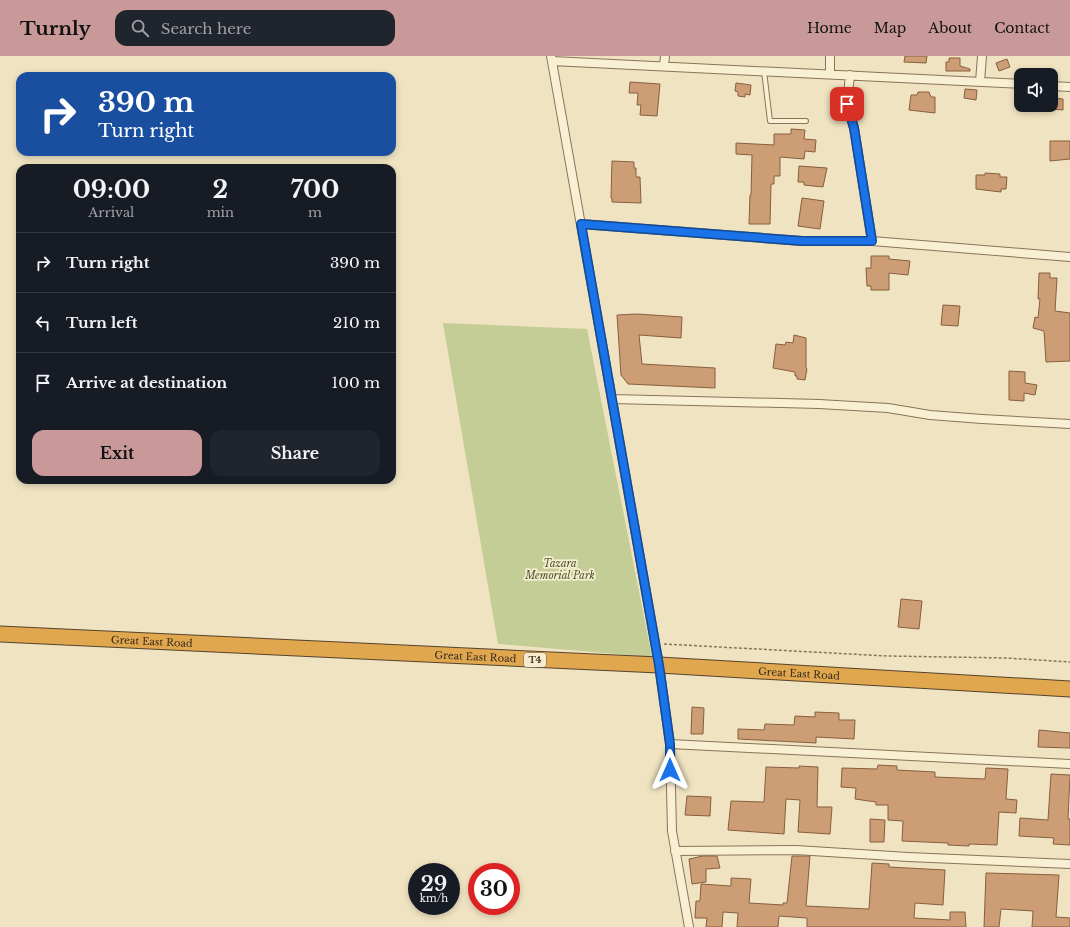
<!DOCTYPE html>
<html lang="en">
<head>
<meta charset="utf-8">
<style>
  :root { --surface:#171b24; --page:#20242c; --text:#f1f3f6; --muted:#9ea1a6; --line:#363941; --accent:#c99999 }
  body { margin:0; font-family:"Libre Baskerville",serif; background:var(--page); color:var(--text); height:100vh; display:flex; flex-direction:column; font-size:15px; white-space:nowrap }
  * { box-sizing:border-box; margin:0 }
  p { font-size:13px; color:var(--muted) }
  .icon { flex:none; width:22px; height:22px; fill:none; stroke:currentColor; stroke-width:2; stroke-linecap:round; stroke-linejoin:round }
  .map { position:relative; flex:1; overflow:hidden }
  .side { position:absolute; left:16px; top:108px; width:380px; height:320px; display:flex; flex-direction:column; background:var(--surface); border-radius:12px; box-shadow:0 2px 6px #0003 }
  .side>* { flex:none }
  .top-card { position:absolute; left:16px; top:16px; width:380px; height:84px; border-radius:12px; box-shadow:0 2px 6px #0003; background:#1a4fa0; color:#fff; overflow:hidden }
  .tools { position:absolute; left:1014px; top:12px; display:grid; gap:8px }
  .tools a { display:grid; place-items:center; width:44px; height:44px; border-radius:8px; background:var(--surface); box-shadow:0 2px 6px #0003; font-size:20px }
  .speed { position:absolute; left:408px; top:807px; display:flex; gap:8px; font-size:20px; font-weight:700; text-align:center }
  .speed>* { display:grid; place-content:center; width:52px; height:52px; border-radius:50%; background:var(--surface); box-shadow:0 2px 6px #0003; line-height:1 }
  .speed small { font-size:10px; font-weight:400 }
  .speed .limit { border:6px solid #d22; background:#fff; color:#111 }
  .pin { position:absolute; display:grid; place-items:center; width:34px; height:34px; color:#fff; margin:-17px; border-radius:8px; box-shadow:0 2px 6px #0006 }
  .me { position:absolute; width:44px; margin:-22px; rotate:0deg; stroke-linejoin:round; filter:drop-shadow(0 0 3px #0008) }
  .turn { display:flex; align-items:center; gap:14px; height:84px; padding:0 16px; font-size:18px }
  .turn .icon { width:52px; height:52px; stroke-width:2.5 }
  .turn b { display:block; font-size:28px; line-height:34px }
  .eta { display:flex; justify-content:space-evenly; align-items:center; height:68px; text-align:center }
  .eta b { font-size:24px; font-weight:700; line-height:28px }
  .primary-button { display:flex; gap:8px; margin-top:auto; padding:8px 16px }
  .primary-button a { flex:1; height:46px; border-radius:12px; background:var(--accent); color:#111; font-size:16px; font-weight:700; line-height:46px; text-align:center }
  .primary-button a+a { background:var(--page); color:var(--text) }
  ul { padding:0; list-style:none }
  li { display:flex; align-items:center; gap:12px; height:60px; padding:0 16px; border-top:1px solid var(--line) }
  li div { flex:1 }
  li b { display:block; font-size:15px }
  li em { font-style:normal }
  header { display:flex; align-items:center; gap:24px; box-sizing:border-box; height:56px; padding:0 20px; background:var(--accent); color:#111 }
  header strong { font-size:19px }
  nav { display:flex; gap:22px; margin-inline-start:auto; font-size:14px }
  .search { width:280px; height:36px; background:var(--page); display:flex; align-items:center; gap:10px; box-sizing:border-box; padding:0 14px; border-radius:12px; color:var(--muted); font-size:15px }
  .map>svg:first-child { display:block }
</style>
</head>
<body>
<header>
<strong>Turnly</strong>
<div class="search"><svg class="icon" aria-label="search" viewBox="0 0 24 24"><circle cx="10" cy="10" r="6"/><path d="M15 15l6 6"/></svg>Search here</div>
<nav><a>Home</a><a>Map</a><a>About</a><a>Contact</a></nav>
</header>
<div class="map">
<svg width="1070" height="871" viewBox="0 0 1070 871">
  <rect width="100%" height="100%" fill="#efe3c1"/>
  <path fill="#c4cd95" d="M 443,267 L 587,273 L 652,601 L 498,588 Z"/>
  <path fill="#cd9e76" stroke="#885e3e" d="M 905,0 L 927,0 L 926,7 L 904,6 Z
    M 949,2 L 960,2 L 960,10 L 970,13 L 970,15 L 946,15 L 946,6 L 949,6 Z
    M 1007,3 L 1010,11 L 999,15 L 996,7 Z
    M 630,26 L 660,28 L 657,60 L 640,59 L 641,49 L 637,49 L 638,37 L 629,37 Z
    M 736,27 L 751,29 L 750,39 L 745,38 L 745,41 L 738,40 L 738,36 L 735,35 Z
    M 965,33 L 977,34 L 976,44 L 964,42 Z
    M 918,36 L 929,36 L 931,41 L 935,41 L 935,57 L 909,54 L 911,39 L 917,39 Z
    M 1051,42 L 1063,43 L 1063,54 L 1051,53 Z
    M 791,73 L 805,74 L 804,83 L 816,84 L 815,96 L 805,95 L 804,103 L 780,101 L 780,120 L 774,120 L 774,128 L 771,128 L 770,168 L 749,168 L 750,139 L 751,139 L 752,99 L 736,98 L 736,87 L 774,89 L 774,78 L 791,78 Z
    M 1050,85 L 1070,85 L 1070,103 L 1050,105 Z
    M 612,105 L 634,106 L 634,112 L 636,112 L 636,121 L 640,121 L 641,147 L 612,146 L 612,142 L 611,142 Z
    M 799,110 L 827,112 L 823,131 L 804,129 L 804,126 L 798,126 Z
    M 985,117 L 1000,118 L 1000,121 L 1007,121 L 1006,133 L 1001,133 L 1001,136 L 976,133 L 976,119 L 985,119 Z
    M 802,142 L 824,145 L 820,173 L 798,170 Z
    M 871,200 L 889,200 L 889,203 L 910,205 L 908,219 L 889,217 L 889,234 L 871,234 L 871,230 L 867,230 L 866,212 L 871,212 Z
    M 1039,217 L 1050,217 L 1050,222 L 1057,222 L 1055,255 L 1070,257 L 1070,305 L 1046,306 L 1044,275 L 1033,272 L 1035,261 L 1038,262 L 1040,243 L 1038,243 Z
    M 943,249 L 960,250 L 958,270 L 941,269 Z
    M 637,258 L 682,261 L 681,282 L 639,279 L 642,308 L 715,312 L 715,332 L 628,328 L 621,319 L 617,259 Z
    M 794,279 L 806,282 L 806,312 L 807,313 L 805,324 L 797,323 L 797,320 L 795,320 L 795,316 L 773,312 L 776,288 L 785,289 L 786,286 L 793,287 Z
    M 1009,315 L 1025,316 L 1025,327 L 1037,329 L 1035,339 L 1024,337 L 1024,345 L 1009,344 Z
    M 901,543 L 922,545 L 919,573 L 898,571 Z
    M 692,651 L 704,652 L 703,678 L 691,678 Z
    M 815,656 L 839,657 L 839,664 L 855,664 L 854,683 L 816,681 L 816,687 L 738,683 L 738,673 L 764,674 L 765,668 L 794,669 L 795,660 L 815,661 Z
    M 1039,674 L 1070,677 L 1070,692 L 1038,691 Z
    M 878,709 L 897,710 L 897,714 L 935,716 L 935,721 L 985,723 L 986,712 L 1008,713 L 1006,743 L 1017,744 L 1016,757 L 999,756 L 997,789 L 969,788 L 969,790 L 948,789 L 948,787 L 902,785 L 903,765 L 888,764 L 888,749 L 876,749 L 876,746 L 855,743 L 856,732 L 841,731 L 842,712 L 877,713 Z
    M 799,710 L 818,711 L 817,751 L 832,751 L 830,778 L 798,776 L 800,744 L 786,743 L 784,778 L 728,774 L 731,745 L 764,746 L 766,711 L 799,712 Z
    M 1051,718 L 1070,719 L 1068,763 L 1070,763 L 1070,789 L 1053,788 L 1054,782 L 1019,780 L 1020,762 L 1048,764 Z
    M 687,740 L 711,741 L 710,760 L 685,759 Z
    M 870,763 L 885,764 L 884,786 L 870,786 Z
    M 703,800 L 717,800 L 720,812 L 706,813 L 706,826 L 692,828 L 689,803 Z
    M 792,800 L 810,800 L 806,850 L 869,853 L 872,807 L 889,808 L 889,811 L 945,814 L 943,849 L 915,847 L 914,862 L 950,864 L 950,856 L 965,856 L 966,871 L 807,871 L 807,862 L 779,860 L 778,871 L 737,871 L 738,857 L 723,856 L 722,871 L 706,871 L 707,862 L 695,862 L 696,845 L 700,845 L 701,828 L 731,830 L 731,822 L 751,823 L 749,847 L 783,849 L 783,847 L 787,847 Z
    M 986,817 L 1059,819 L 1056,861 L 1070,862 L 1070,871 L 1032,871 L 1033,855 L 1001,853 L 999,871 L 984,871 Z"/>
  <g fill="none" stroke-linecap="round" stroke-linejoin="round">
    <defs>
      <path id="lane" d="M 764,15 L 770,65 L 806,65"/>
      <path id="street" d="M 551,0 L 659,609 L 670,688 L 672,775 L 689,871
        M 552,5 L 1021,28
        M 664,9 L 665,0
        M 830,17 L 830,0
        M 850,19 L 847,48 L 854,72 L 872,185
        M 980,26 L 982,0
        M 1051,30 L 1070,31
        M 581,168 L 802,185 L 872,185 L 1070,201
        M 612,343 L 819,348 L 888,352 L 930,359 L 982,363 L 1070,368
        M 670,688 L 1070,708
        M 675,795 L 796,794 L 908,801 L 1070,808"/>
      <g id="highway">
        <path id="s1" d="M 0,578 L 659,609 L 1070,633"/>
      </g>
    </defs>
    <use href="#lane" stroke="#887458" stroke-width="6"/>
    <use href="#street" stroke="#887458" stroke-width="10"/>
    <use href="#highway" stroke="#56422d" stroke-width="17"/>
    <path stroke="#887458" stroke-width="1.5" stroke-dasharray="3 2" stroke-linecap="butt" d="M 664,588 L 887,600 L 1006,602 L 1070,606"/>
    <use href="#lane" stroke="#f9f0d4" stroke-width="4"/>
    <use href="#street" stroke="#f9f0d4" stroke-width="8"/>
    <use href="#highway" stroke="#e0a74f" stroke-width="15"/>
  </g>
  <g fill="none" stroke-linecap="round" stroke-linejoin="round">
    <defs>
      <path id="route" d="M 670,714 L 670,688 L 659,609 L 581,168 L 802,185 L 872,185 L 854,72 L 847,48"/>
    </defs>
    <use href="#route" stroke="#114b97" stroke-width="10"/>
    <use href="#route" stroke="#1a73e8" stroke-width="7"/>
  </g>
  <g text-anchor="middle" stroke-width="3.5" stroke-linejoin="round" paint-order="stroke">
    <rect fill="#f6edd0" stroke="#706553" stroke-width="1" x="524" y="597" width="22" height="14" rx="3"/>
    <g font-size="9" font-weight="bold" fill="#372b1d">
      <text x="535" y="607">T4</text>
    </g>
    <g font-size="10" font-style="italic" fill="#465423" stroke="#f6edd0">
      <text x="560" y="511">Tazara<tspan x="560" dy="12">Memorial Park</tspan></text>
    </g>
    <g font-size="10" fill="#372b1d" stroke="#f6edd0">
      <text dy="4" stroke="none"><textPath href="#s1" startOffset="152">Great East Road</textPath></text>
      <text dy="4" stroke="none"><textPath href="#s1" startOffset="476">Great East Road</textPath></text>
      <text dy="4" stroke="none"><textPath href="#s1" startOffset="800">Great East Road</textPath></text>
    </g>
  </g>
</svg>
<div class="tools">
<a><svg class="icon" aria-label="sound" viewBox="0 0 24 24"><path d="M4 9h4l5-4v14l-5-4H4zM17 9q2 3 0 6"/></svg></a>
</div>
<div class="speed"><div>29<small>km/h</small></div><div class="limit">30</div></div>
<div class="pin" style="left:847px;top:48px;background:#d93025"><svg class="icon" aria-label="arrive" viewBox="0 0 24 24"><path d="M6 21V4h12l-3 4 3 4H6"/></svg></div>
<svg class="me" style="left:670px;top:714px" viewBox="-20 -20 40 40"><path d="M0-17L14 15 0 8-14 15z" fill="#1a73e8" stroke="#fff" stroke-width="4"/></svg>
<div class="top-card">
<div class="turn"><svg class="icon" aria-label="right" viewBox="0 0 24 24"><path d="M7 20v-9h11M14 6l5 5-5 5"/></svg><div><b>390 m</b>Turn right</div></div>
</div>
<section class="side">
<div class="eta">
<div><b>09:00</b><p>Arrival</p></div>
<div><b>2</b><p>min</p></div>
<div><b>700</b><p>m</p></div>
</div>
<ul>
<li><svg class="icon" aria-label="right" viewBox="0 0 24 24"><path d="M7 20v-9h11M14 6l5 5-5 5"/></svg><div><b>Turn right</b></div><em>390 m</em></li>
<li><svg class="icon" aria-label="left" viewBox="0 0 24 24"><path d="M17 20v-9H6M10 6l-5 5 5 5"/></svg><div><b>Turn left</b></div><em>210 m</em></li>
<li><svg class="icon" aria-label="arrive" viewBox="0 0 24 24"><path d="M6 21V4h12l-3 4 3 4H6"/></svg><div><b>Arrive at destination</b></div><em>100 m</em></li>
</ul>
<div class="primary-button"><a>Exit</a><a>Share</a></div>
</section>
</div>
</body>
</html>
